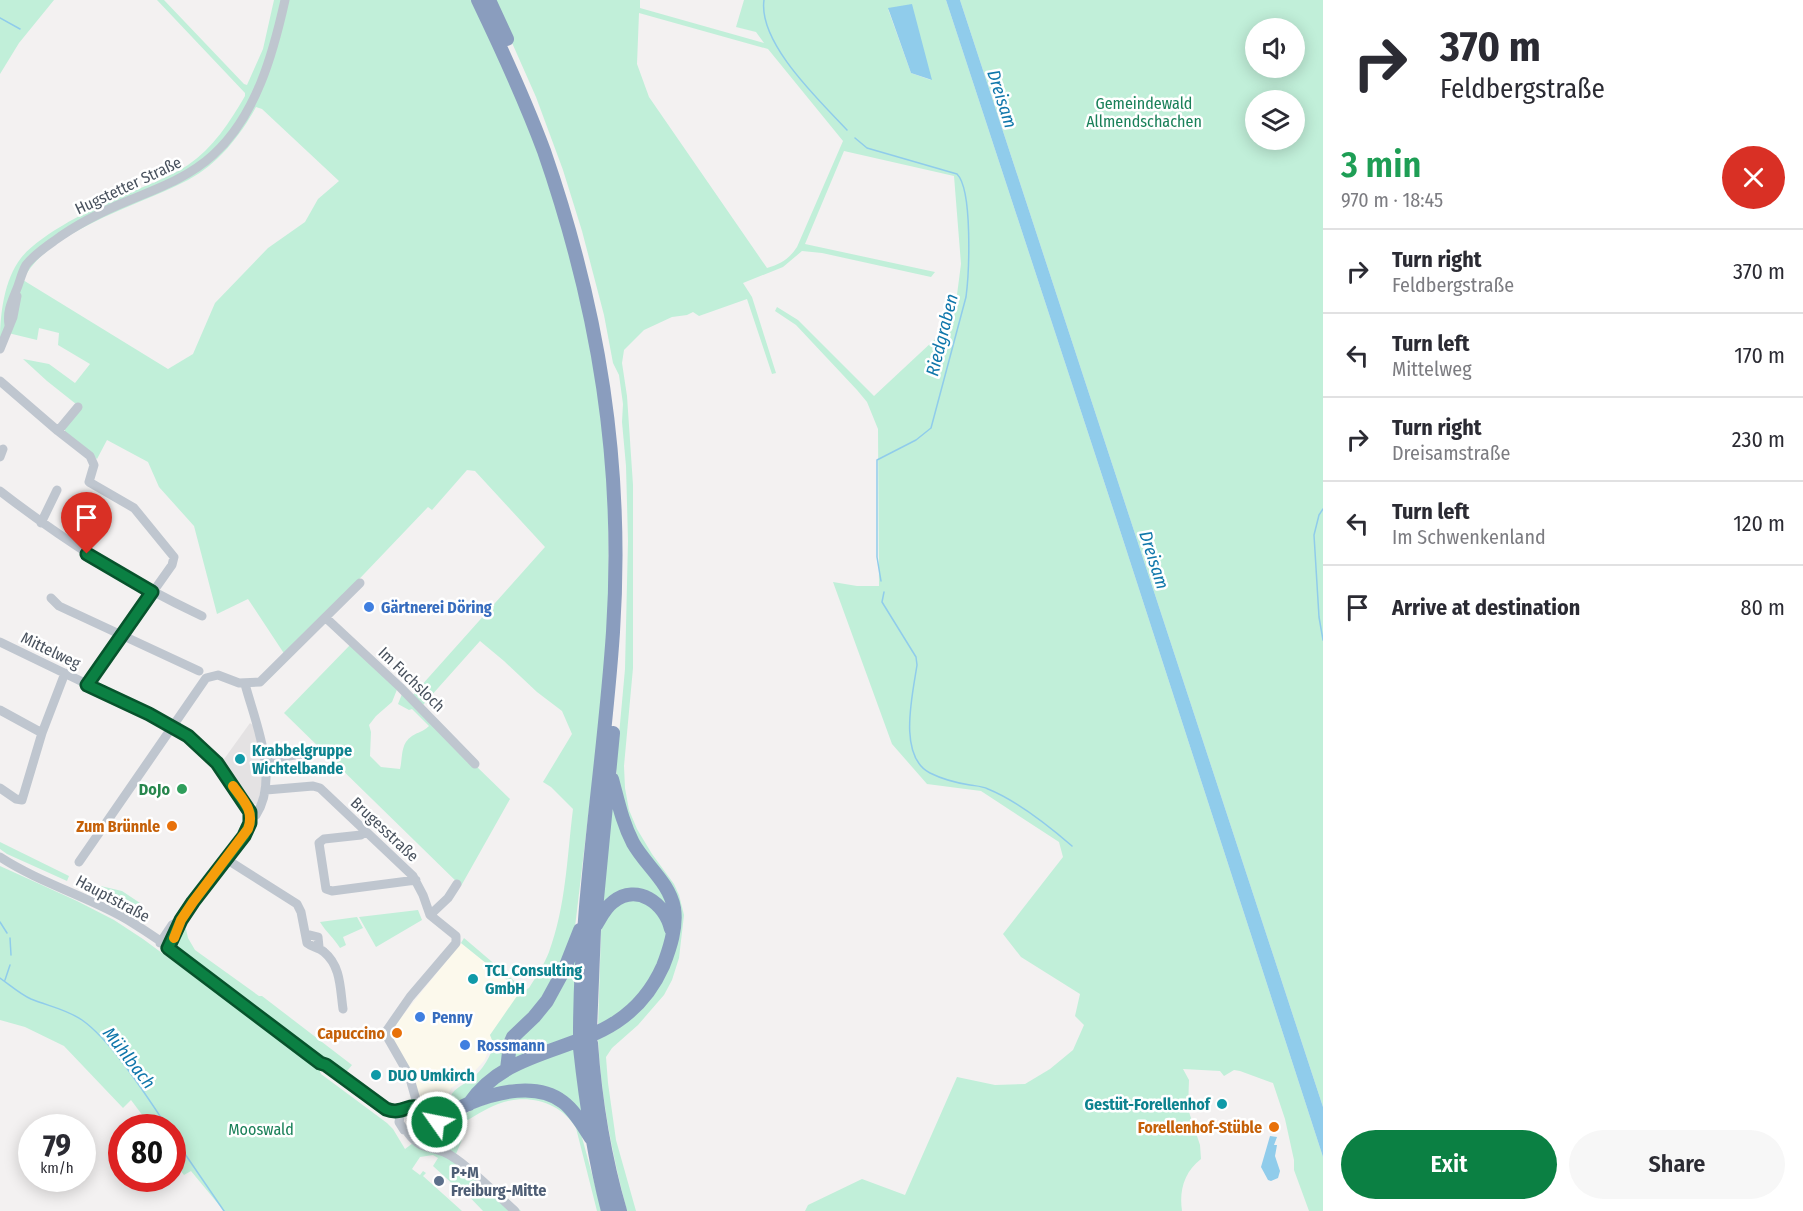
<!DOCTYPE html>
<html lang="en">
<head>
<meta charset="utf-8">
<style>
  :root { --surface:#fff; --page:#f7f7f7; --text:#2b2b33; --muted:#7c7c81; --line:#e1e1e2; --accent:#0b8043 }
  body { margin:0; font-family:"Fira Sans Condensed",sans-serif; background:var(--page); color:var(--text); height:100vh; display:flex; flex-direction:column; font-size:22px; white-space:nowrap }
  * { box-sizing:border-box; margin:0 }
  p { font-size:20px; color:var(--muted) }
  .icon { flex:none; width:33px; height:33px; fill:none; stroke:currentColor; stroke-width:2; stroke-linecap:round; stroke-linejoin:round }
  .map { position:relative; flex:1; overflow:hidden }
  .side { display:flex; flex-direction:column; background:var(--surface); width:480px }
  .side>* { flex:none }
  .hud { background:#fff; color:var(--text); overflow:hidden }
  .buttons { position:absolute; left:1245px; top:18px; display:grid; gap:12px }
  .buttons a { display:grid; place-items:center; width:60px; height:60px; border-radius:50%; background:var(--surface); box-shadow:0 3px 15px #0003; font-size:30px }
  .speed { position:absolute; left:18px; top:1114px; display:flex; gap:12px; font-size:30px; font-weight:700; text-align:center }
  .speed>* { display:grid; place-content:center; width:78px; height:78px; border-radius:50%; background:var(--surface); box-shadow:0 3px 15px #0003; line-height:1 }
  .speed small { font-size:15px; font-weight:400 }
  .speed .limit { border:9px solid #d22; background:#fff; color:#111 }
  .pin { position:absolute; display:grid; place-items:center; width:51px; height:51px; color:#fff; margin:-62px -26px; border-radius:50% 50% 50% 0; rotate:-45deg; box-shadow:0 0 6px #0007 }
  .pin .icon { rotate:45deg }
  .me { position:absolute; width:66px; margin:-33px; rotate:303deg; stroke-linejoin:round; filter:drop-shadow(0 0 4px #0008) }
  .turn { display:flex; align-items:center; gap:21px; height:126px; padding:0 18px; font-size:27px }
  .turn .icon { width:78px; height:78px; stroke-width:2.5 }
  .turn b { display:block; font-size:42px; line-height:51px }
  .round { display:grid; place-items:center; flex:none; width:63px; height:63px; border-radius:32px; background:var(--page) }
  .head { display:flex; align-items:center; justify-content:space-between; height:102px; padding:0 18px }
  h1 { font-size:36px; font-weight:600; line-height:45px; color:#1e9e55 }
  .button { display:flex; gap:12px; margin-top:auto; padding:12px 18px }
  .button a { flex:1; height:69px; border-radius:36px; background:var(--accent); color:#fff; font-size:24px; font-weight:600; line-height:69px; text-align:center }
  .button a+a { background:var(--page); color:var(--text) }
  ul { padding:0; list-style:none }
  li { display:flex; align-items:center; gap:18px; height:84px; padding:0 18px; border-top:2px solid var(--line) }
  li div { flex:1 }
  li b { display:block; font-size:22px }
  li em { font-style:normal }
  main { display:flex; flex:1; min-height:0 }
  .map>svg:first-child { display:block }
</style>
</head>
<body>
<main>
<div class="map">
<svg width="1323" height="1211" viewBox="0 0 1323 1211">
  <rect width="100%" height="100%" fill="#f3f1f1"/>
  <path fill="#fcf9ec" d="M 461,943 L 518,989 L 518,996 L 490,1035 L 492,1040 L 489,1050 L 484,1061 L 469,1077 L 451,1088 L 446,1101 L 430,1103 L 417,1096 L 390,1037 L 391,1030 Z"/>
  <path fill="#e4e2e3" d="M 250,723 L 254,726 L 264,772 L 258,804 L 253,804 L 222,762 Z"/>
  <path fill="#c1efd9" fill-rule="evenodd" d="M 0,0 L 54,0 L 19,43 L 0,74 Z
    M 157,0 L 164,0 L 244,84 L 247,85 L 263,49 L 274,0 L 476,0 L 531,127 L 576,267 L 608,451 L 609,622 L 594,785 L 590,801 L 575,927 L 568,952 L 501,1067 L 462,1101 L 452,1107 L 449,1100 C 452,1089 462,1086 471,1079 C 483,1070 491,1056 495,1041 L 492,1040 L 490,1035 L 517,996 L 518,989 L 461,943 L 464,938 L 525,990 L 529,988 C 536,977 544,965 549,952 C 566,906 567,857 573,809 L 551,787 L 543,782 L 572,734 L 562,711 L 537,692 L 504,661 L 480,641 L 422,706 L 412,696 L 545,547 L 475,471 L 467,470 L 432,510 L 428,507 L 323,617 L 326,621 L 269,679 L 265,675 L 285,655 L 248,599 L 217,614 L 194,526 L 159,487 L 148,462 L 107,440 L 97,459 L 65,433 L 65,428 L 81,408 L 47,381 L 23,359 L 49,364 L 75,383 L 90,364 L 58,345 L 59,333 L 39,328 L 37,340 L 4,332 L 0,341 C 0,314 4,280 21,258 C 40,234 93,208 121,196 C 144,186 167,179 188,165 C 213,148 230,122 245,96 L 245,93 ZM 256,107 L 262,109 L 339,181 L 318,199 L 305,222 L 268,248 L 215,303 L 193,354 L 168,369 L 23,280 C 47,230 141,205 188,180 C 218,164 240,136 256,107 Z
    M 493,0 L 640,0 L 640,8 L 764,43 L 756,32 L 736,27 L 744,0 L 946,0 L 1116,518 L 1323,1157 L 1323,1211 L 1309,1211 L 1294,1170 L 1294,1160 L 1285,1119 L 1273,1083 L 1240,1071 L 1234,1070 L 1224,1076 L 1220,1071 L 1183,1069 L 1189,1080 L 1188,1109 L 1200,1145 L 1201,1159 C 1184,1172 1179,1191 1182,1211 L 805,1211 L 808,1205 L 862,1179 L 905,1195 L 957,1077 L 995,1085 L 1025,1084 L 1050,1069 L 1073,1050 L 1084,1025 L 1075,1016 L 1080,994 L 1021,957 L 1003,934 L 1063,857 L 1059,842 L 981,791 L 927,784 L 892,744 L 833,582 L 857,586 L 879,586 L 878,429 L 867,402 L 857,390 L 796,325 L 775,311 L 777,307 L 798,320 L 874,396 L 948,327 L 955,310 L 961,264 L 954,176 L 844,151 L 805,244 L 935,272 L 931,277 L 822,253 L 802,251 L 783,267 L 743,283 L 752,297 L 776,373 L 772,374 L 747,299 L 699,316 L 693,312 L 687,315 L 672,317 L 644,330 L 624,350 L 622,363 L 627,396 L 633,485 L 633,668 L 624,766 L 625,788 L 629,810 L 637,829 L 652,854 L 674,884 L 679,895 L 684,915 L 679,958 L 672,980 L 664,995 L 638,1025 L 612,1048 L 606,1057 L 608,1083 L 616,1140 L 636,1211 L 627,1211 C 612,1154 601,1097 598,1039 L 643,1004 L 677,922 C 653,876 619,821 616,768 L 625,669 L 628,541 L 626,466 L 622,422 L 623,404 L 619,375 L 613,363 L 604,315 L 582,231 L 563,170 L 536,97 ZM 888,9 L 931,80 L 911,73 ZM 639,13 L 768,49 L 843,141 L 797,247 C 789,259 781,264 767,268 L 649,97 L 637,64 Z
    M 960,0 L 1323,0 L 1323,1107 ZM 1256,28 L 1294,28 L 1294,68 L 1256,68 ZM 1256,100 L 1294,100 L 1294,140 L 1256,140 Z
    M 351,644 L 398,687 L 392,702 L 376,716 L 369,725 L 371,732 L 370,756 L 381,767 L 400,769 C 403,757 400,744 412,736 C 418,732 423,732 429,726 L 412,709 L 409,710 L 398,704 L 402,694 L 510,799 L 461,886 L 284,713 Z
    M 612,790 L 643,862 L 671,909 L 637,893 L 599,918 Z
    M 0,842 L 69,876 L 67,881 L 7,854 L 0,849 Z
    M 0,866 L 77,901 L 114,920 L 143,939 L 319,1069 L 321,1074 L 387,1123 L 393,1129 L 405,1149 L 421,1137 L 424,1131 L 435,1125 L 450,1122 L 475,1108 L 519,1093 L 561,1104 L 580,1130 L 602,1211 L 597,1211 L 576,1128 C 560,1101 526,1093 498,1104 C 485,1109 473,1117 461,1124 L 464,1135 L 456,1154 L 521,1211 L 483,1211 L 459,1186 L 457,1188 L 433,1166 L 438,1158 L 433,1155 L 420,1157 L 412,1169 L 420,1175 L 423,1171 L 426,1173 L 423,1176 L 462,1211 L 224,1211 L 191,1171 L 184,1175 L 173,1161 L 172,1128 L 152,1128 L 131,1100 L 123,1108 L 64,1046 L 25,1027 L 0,1020 Z
    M 92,884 L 122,891 L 140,903 L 135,913 L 92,890 Z
    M 638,899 L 662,914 L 668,938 L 657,971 L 634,1003 L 598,1028 L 601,931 C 606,910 617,901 638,899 Z
    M 418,910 L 422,920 L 376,947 L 359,917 Z
    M 357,917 L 363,928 L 343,937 L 346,945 L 340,948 C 334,938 326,932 320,922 Z
    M 183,928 L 186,929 L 188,938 L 195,950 L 259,996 L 262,996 L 352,1065 L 343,1076 L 177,947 L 176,939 Z
    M 577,942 L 575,1038 L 512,1064 L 513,1043 Z
    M 575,1048 L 583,1121 L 568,1103 L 488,1088 L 520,1067 Z"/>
  <path fill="#90cceb" d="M 946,0 L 960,0 L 1323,1107 L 1323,1157 L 1116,518 Z
    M 912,4 L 932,80 L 911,73 L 888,8 Z
    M 1270,1136 L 1277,1137 L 1274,1145 L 1277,1145 L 1275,1156 L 1280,1171 L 1278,1178 L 1271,1181 L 1268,1180 L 1261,1167 Z"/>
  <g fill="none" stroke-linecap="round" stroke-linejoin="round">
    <path stroke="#90cceb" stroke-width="1.5" d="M 764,0 C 758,43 819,100 847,130
      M 0,18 L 20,29
      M 855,138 L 867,148 L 957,174 C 973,190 969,274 966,297 L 931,428 L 916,440 L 877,460 L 877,557 L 881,581
      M 1323,509 L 1319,515 L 1314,535 L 1319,617 L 1323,640
      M 884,592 L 882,602 L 916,657 L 917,665 C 913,693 897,756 930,773 C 942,779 957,783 970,785 C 976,786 982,786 988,789 C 1015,800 1050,827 1072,846
      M 0,922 L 7,933
      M 10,938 L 11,955
      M 0,978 C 10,985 20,994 31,999 C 48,1006 66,1009 82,1020 C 112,1041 147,1097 168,1128
      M 5,980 L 10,965
      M 172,1135 L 224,1211"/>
    <path stroke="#bfc6cf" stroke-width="9" d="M 9,325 C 7,312 11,303 16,291 C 20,282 21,274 26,265 C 33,256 44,248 54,241 C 77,224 103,211 130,200 C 159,188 189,177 213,155 C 256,116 273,54 285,0
      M 0,349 L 13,317 L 17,296
      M 0,381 L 58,431 L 90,456 L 94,465 L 89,482 L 134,508 L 174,557 L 172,565 L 87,685
      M 58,431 L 78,407
      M 0,457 L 3,449
      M 0,491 C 66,542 126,580 202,616
      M 41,523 L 57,490
      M 51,598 L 59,606 L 199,671
      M 326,618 L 400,687 L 475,764
      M 0,642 L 149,714 L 188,736 L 217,763 L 247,806 L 251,817 L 248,829 L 193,902 L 181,920 L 168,948
      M 245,684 C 255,722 280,778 256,815 L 251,817
      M 0,710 L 42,733
      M 265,760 L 301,754
      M 0,788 L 16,799 L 22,800 L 42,733 L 65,673
      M 266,790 L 313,786 L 320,788 L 413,876 L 423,895 L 430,915 L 456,936 L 456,943 L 410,997 L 385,1033 L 409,1075 L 418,1107
      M 366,832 L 361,835 L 324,839 L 319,843 L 326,889 L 332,891 L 416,880
      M 0,857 C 40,883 87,896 128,920 C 195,961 257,1016 320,1063 L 326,1065 L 386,1109 L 397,1112 L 411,1106 L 421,1109 L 425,1117 L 423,1127 L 413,1133 L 404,1130 L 399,1122 L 401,1112
      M 226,859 L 297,904 L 301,912 L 307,943 C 313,948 319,947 324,952 C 341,966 340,988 343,1009
      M 79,862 L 206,678 L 218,675 L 239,683 L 260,682 L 360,583
      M 430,915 L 448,898 L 457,884
      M 306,934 L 318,937 L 319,947
      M 160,943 L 172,925 L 181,920
      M 408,1133 C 421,1150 427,1145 444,1152 C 463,1160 498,1196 515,1211"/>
    <path stroke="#8a9dbe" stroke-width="14" d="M 478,0 C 502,50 525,100 544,151 C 599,310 624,464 613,632 C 604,767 580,900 580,1035
      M 489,0 L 507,39
      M 596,925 C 601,917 605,908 613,902 C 637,883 665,903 671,929
      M 590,1030 L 594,930 L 613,733
      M 591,1043 C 595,1100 604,1156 620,1211
      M 580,1048 C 586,1103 594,1157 608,1211
      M 507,1069 L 510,1044 L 513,1037 L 534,1017 L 547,1001 L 565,968 L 580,930
      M 469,1104 C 519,1031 620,1063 663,966 C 670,948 677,927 674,908 C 669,882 646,866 633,843 C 622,822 618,801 612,779
      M 424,1125 C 441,1120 454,1110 470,1103 C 497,1092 537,1082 563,1102 C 575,1111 583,1126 591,1138"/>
  </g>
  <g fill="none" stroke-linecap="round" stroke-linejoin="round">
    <defs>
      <path id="route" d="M 87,554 L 152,592 L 87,685 L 149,714 L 188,736 L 217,763 L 250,812 L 250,823 L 244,836 L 193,902 L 181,920 L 168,948 L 320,1063 L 326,1065 L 386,1109 C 405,1117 412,1096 425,1115 L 444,1118 L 437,1122"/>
    </defs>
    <use href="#route" stroke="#07532c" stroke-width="15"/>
    <use href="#route" stroke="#0b8043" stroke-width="10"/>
    <path stroke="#f59e0b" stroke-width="10" d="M 174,938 L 181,920 L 193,902 L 248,829 C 255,811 243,800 233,786"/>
  </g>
  <g fill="#3f7fe0" stroke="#fff" stroke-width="2">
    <circle cx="369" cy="607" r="6"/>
    <circle cx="420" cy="1017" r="6"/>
    <circle cx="465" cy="1045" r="6"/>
  </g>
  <g fill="#0f9aa8" stroke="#fff" stroke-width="2">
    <circle cx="240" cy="759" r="6"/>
    <circle cx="473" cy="979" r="6"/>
    <circle cx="376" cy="1075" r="6"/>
    <circle cx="1222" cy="1104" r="6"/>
  </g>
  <circle fill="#2e9e5b" stroke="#fff" stroke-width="2" cx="182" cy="789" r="6"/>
  <g fill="#e8710a" stroke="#fff" stroke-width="2">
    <circle cx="172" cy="826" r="6"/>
    <circle cx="397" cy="1033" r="6"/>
    <circle cx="1274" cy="1127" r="6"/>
  </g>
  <circle fill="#5c6f8a" stroke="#fff" stroke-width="2" cx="439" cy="1181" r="6"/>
  <g text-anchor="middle" stroke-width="5" stroke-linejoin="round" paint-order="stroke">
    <g font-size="16" fill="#1a8059" stroke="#fff">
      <text x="1144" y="109">Gemeindewald<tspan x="1144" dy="18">Allmendschachen</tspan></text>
      <text x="261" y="1135">Mooswald</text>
    </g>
    <g font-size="16" fill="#49525e" stroke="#fff">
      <text transform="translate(128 185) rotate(-25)" y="6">Hugstetter Straße</text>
      <text transform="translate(51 650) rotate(26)" y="6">Mittelweg</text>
      <text transform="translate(412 679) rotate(44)" y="6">Im Fuchsloch</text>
      <text transform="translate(385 829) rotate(43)" y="6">Brugesstraße</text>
      <text transform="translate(113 898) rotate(28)" y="6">Hauptstraße</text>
    </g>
    <g font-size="16" font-weight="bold" fill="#366cbe" stroke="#fff" text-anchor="start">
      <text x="381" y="613">Gärtnerei Döring</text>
      <text x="432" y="1023">Penny</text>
      <text x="477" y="1051">Rossmann</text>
    </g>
    <g font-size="16" font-weight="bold" fill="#0d838f" stroke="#fff" text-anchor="start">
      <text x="252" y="756">Krabbelgruppe<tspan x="252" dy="18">Wichtelbande</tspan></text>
      <text x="485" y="976">TCL Consulting<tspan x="485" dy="18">GmbH</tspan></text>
      <text x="388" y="1081">DUO Umkirch</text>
      <text x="1210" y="1110" text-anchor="end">Gestüt-Forellenhof</text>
    </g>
    <g font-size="16" font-weight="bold" fill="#27864d" stroke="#fff" text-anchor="end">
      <text x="170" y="795">DoJo</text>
    </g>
    <g font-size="16" font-weight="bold" fill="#c56008" stroke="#fff" text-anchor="end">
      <text x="160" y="832">Zum Brünnle</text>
      <text x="385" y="1039">Capuccino</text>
      <text x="1262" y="1133">Forellenhof-Stüble</text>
    </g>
    <g font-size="16" font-weight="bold" fill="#4e5e75" stroke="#fff" text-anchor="start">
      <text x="451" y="1178">P+M<tspan x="451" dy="18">Freiburg-Mitte</tspan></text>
    </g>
    <g font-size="18" font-style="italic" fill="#1077ab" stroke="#fff">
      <text transform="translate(1002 99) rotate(72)" y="6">Dreisam</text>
      <text transform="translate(942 335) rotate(-76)" y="6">Riedgraben</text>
      <text transform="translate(1154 560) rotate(72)" y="6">Dreisam</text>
      <text transform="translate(129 1058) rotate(52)" y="6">Mühlbach</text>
    </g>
  </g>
</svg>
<div class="buttons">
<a><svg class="icon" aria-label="sound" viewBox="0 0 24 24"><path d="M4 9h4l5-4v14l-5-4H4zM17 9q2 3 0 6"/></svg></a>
<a><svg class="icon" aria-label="layers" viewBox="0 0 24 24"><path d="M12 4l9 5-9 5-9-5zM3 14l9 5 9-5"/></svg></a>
</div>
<div class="speed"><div>79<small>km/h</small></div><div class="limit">80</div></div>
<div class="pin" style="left:87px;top:554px;background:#d93025"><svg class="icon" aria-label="arrive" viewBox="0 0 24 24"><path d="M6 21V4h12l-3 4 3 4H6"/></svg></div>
<svg class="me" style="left:437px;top:1122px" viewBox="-20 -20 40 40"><circle r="17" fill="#0b8043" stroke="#fff" stroke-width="3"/><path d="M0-11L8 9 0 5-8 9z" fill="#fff"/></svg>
</div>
<section class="side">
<div class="hud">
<div class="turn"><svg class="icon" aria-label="right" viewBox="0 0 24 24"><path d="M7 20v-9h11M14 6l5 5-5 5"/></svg><div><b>370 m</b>Feldbergstraße</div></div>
</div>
<div class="head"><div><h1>3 min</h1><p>970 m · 18:45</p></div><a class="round" style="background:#d93025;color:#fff"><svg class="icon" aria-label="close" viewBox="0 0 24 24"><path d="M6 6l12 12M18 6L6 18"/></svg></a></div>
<ul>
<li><svg class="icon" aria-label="right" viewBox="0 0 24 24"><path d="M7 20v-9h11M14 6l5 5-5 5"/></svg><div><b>Turn right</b><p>Feldbergstraße</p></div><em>370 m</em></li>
<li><svg class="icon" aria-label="left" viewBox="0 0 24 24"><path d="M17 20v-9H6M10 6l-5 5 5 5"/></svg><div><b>Turn left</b><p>Mittelweg</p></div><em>170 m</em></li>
<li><svg class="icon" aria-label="right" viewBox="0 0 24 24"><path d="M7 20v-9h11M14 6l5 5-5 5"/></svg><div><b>Turn right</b><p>Dreisamstraße</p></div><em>230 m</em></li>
<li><svg class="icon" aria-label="left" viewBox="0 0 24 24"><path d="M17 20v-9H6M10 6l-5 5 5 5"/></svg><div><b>Turn left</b><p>Im Schwenkenland</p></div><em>120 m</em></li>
<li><svg class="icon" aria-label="arrive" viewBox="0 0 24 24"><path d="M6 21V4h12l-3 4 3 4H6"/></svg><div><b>Arrive at destination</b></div><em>80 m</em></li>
</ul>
<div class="button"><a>Exit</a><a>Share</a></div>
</section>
</main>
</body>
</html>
